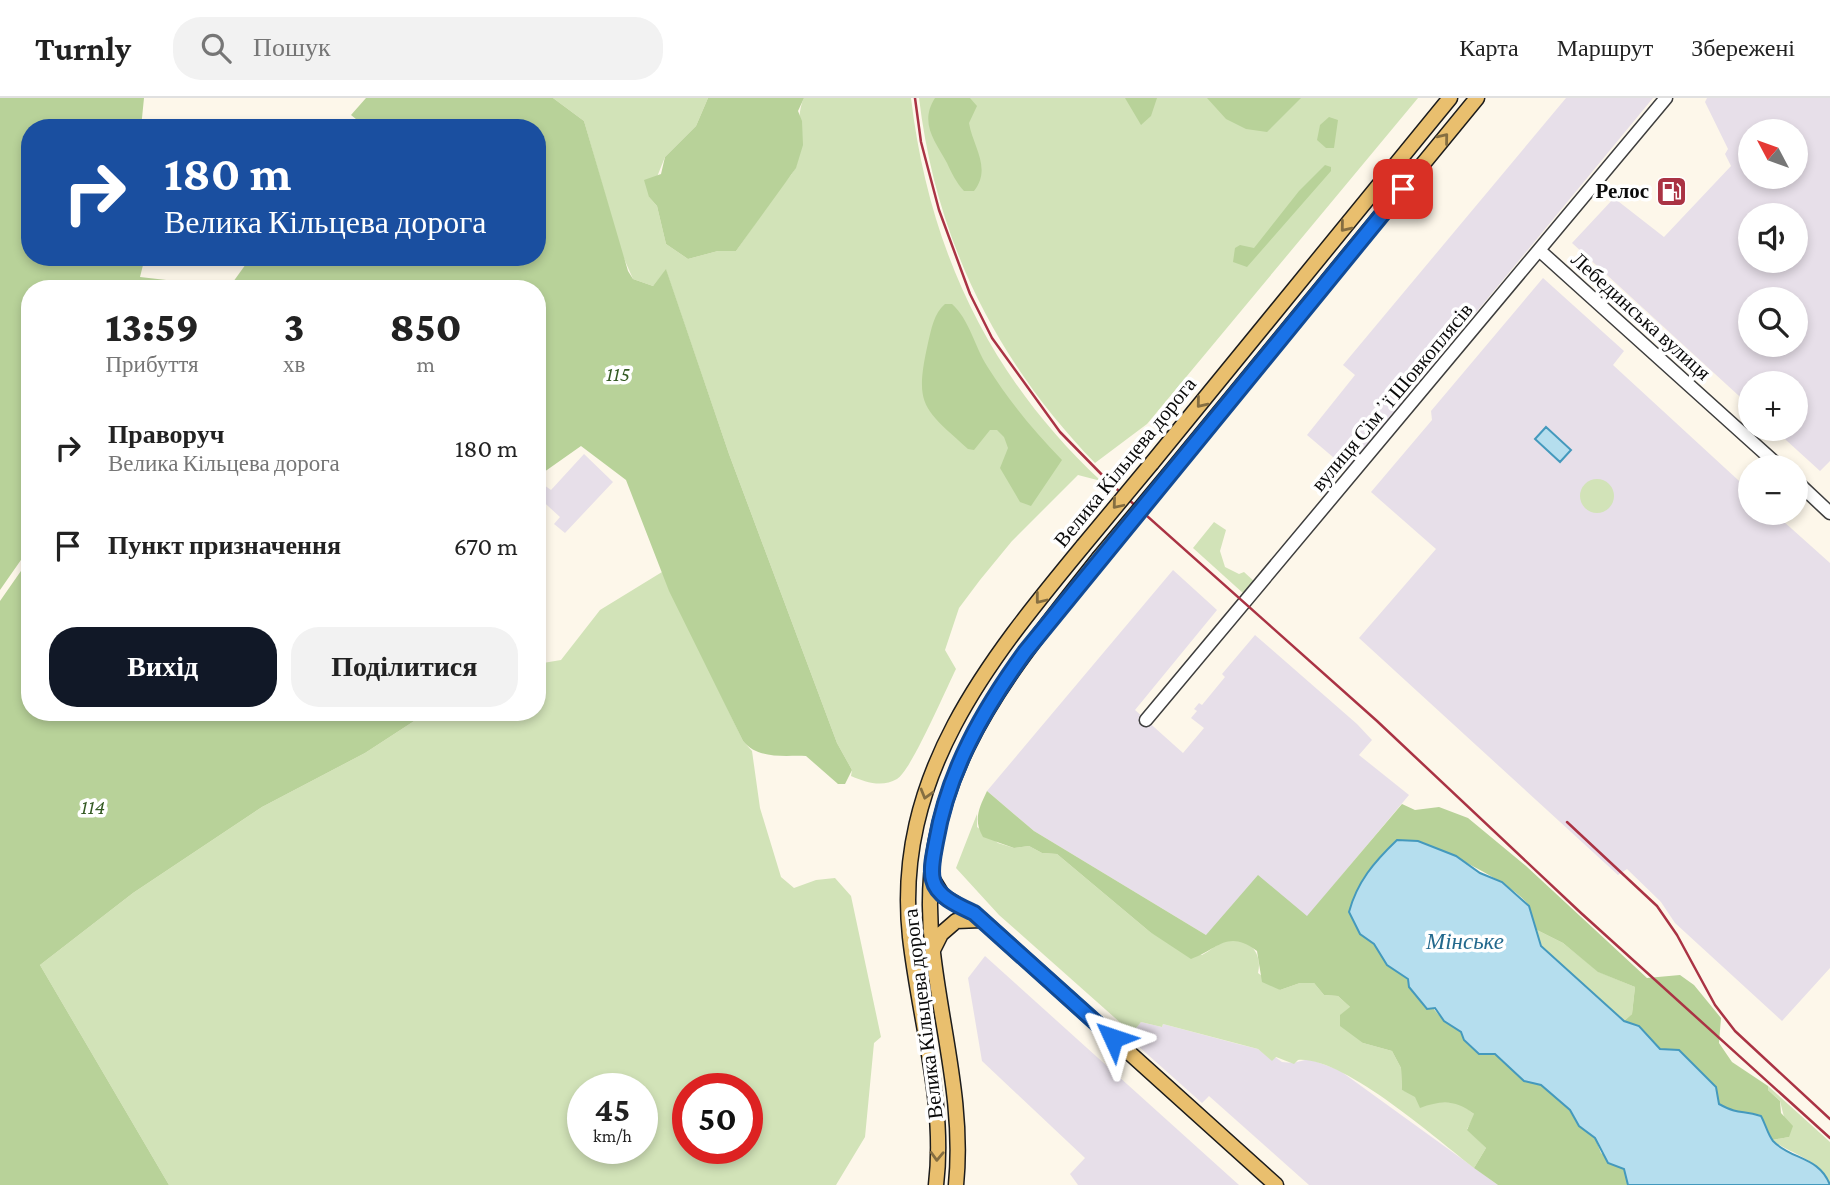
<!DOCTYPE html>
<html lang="uk">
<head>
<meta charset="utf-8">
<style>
  :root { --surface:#fff; --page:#f2f2f2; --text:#222; --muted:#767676; --line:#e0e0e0; --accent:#111827 }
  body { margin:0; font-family:"Crimson Pro",serif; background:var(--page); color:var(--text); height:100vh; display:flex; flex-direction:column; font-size:26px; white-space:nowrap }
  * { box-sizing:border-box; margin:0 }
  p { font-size:23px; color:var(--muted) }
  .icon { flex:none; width:38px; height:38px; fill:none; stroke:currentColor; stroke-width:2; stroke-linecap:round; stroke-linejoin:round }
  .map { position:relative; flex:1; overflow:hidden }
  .panel { position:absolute; left:21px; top:182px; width:525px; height:441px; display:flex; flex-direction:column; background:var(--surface); border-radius:28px; box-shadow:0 4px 10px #0003 }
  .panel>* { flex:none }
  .hud { position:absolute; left:21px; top:21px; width:525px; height:147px; border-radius:28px; box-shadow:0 4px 10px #0003; background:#1a4fa0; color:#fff; overflow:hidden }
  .needle { width:46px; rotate:311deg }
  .tools { position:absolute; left:1738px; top:21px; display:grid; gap:14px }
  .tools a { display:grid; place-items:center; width:70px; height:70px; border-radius:50%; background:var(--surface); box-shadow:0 4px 10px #0003; font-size:35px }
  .speed { position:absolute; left:567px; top:975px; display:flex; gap:14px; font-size:35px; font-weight:700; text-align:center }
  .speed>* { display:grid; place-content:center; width:91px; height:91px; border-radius:50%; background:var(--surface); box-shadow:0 4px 10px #0003; line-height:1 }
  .speed small { font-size:18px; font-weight:400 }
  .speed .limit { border:10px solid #d22; background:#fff; color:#111 }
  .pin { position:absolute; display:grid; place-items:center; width:60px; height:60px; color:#fff; margin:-30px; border-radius:14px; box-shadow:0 4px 10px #0006 }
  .me { position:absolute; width:77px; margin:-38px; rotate:312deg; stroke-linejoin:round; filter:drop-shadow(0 0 5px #0008) }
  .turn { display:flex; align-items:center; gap:24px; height:147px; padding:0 28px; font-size:32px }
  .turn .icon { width:91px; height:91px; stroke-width:2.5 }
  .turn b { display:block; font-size:49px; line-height:60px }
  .eta { display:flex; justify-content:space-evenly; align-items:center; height:119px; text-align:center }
  .eta b { font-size:42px; font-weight:800; line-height:49px }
  .action { display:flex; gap:14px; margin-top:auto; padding:14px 28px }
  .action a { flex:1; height:80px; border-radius:28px; background:var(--accent); color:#fff; font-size:28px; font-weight:800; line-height:80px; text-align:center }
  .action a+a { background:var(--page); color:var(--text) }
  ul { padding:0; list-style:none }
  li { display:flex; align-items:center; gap:21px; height:98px; padding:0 28px }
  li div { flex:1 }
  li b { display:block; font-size:26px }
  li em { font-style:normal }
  header { display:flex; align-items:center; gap:42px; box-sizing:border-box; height:98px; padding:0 35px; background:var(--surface); border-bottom:2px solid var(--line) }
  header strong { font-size:33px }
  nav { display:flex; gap:38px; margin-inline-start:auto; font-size:24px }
  .search { width:490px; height:63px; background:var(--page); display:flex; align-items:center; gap:18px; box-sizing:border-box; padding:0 24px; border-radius:28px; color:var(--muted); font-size:26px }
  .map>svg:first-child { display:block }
</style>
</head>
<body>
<header>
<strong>Turnly</strong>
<div class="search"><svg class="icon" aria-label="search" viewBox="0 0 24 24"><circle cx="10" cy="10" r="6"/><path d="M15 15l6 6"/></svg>Пошук</div>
<nav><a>Карта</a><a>Маршрут</a><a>Збережені</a></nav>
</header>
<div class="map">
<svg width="1830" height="1087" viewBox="0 0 1830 1087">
  <rect width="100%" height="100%" fill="#fdf7ea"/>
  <path fill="#e7dfe9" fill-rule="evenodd" d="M 1566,0 L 1653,0 L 1347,371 L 1307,337 L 1355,277 L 1343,267 Z
    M 1707,0 L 1830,0 L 1830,363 L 1820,373 L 1774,331 L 1796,331 L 1796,285 L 1750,285 L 1750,308 L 1572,145 L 1614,100 L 1664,139 L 1731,68 L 1725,56 L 1728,51 L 1705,4 ZM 1750,33 L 1796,33 L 1796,79 L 1750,79 ZM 1796,117 L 1796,163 L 1750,163 L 1750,117 ZM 1796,201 L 1796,247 L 1750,247 L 1750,201 Z
    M 1543,180 L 1624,253 L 1613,267 L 1750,393 L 1750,415 L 1774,415 L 1830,465 L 1830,870 L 1782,923 L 1675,825 L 1661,804 L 1627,771 L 1618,777 L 1359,540 L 1436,451 L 1371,394 L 1432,322 L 1431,313 Z
    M 584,356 L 613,384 L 565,435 L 554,426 L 560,419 L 537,398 L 537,394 L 544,387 L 551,392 Z
    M 1173,472 L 1217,512 L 1135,612 L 1183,655 L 1204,630 L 1191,620 L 1197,613 L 1194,611 L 1199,605 L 1202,607 L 1225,579 L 1222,576 L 1255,537 L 1357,626 L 1372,642 L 1359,657 L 1409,697 L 1307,819 L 1206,837 L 1034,733 L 987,693 Z
    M 985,858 L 1026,895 L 1239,1087 L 1078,1087 L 1070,1076 L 1085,1060 L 982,963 L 968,880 Z
    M 1141,924 L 1162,929 L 1163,926 L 1238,946 L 1258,951 L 1272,962 L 1275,959 L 1282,964 L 1293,965 L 1309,961 L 1339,972 L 1498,1087 L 1309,1087 L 1209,998 L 1202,1005 L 1128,939 Z"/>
  <path fill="#d2e3b8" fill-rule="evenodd" d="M 553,0 L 708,0 L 696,28 L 665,59 L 649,99 L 657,108 L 666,146 L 688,161 L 718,153 L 736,153 C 749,135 761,117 773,99 C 780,88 792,79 796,68 C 805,44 794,20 804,0 L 911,0 C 929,151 989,279 1101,383 L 1078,377 L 1012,443 L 980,482 L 959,510 L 945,552 L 956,571 C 946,591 911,673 897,681 C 882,690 865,684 851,678 L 852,672 L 837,645 L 729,356 L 666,172 L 653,188 L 633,181 L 622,156 L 584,23 Z
    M 919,0 L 1418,0 L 1147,326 L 1095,365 C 996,263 936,142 919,0 Z
    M1580 398a17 17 0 1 1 34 0a17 17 0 1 1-34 0Z
    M 1214,424 L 1226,432 L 1220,453 L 1225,469 L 1239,476 L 1244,474 L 1256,485 L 1244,496 L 1193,450 Z
    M 662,474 L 743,643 L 752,653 L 760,710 L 781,779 L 794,790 L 816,782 L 835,780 L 851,798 L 881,939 L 874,945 L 865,1039 L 836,1087 L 169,1087 L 40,867 L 133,795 L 262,709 L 365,655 L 428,614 L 537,614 L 537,566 L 561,562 L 600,512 ZM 583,990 L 642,990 L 642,1050 L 583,1050 ZM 688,990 L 747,990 L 747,1050 L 688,1050 Z
    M 977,716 L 977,729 L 998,745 L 1014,750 L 1029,748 L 1042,755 L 1057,756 L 1150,834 L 1202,857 C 1210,853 1218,845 1227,843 C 1248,839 1263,854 1258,875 L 1280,892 L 1300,885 L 1314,885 L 1324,897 L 1338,898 L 1350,909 L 1363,945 L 1392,953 L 1401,970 L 1402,992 L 1438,1004 L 1457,1005 L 1371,933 L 1475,1017 L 1467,1031 L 1486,1050 L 1474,1070 C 1436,1041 1343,958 1298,962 L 1294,966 L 1276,959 L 1272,963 L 1258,951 L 1163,926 L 1162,929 L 1141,924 L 1132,935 L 999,817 L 956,770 Z
    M 1533,830 L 1563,845 L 1599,874 L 1635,889 L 1632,916 L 1624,923 L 1541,848 Z
    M 1768,988 L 1830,1044 L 1830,1087 C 1820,1061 1792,1057 1772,1042 L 1789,1039 L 1780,1003 L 1768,992 Z"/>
  <path fill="#b8d299" d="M 0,0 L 144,0 L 141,30 L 30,30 L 30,159 L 145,159 L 140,179 L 210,187 L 208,191 L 30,191 L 30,449 L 0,492 Z
    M 366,0 L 553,0 L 584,23 L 628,173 L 633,181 L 653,188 L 666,171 L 729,356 L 837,645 L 852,672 L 845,686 L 838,686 L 806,658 C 783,657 759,662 743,643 L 669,493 L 626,382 L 581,348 L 537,379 L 537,191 L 228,191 L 251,159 L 537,159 L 537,30 L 367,30 L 351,17 Z
    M 708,0 L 804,0 L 798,13 L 802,23 L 803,47 L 796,70 L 736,153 L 718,153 L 688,161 L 666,146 L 657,108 L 649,99 L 644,82 L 661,76 L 665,59 L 696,28 Z
    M 935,0 L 970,0 L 977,8 L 969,25 C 973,49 992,70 974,93 L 964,93 C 956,84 952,76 947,65 C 935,43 919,25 935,0 Z
    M 1125,0 L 1157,0 L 1151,18 L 1141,27 Z
    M 1207,0 L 1301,0 L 1267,34 L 1246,31 L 1226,21 Z
    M 1329,19 L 1338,22 L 1334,50 L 1326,50 L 1317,42 L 1320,27 Z
    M 1325,67 L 1331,69 L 1331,73 L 1247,169 L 1233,164 L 1235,150 L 1240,147 L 1254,150 L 1299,93 Z
    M 945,206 L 952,206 C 969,221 975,249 987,268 C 1009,303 1033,332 1062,362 L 1031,408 L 1020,404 L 1000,370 L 1008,350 L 1004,339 L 997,332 L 990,332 L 974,352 L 968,351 C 923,310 914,308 928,245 C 931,232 934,215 945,206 Z
    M 30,460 L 30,614 L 428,614 L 365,655 L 262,709 L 133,795 L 40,867 L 169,1087 L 0,1087 L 0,503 Z
    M 987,693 L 1034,733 L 1206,837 L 1258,777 L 1307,818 L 1402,706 L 1415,712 L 1439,709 L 1468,720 L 1526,768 L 1647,880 L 1680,877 L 1694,887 L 1721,920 L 1719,945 L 1732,964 L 1768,988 L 1768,992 L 1780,1003 L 1781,1015 L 1793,1028 L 1789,1039 L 1772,1042 L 1761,1017 C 1752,1015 1743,1018 1735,1015 C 1707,1005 1659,951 1639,928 L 1624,923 L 1632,916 L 1635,889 L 1598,874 L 1563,845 L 1533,830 C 1532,824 1532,813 1529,808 C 1516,786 1443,753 1419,743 L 1360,836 L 1374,846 L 1387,867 L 1408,881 L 1444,923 L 1495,956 L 1524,983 L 1541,987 L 1570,1012 L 1579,1028 L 1595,1040 L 1601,1055 L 1624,1071 L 1628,1087 L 1498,1087 L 1474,1070 L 1486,1050 L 1467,1032 L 1474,1016 C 1456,1002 1442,1002 1420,1010 L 1415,999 L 1402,992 L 1401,970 L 1392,953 L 1363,945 L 1340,928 L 1340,917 L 1350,909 L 1338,898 L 1324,897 L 1314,885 L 1300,885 L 1280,892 L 1262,884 L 1257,853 C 1227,831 1219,851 1191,861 L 1150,834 L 1057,756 L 1042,755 L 1029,748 L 1014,750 L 983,739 C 973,722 979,710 987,693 Z"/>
  <path fill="#b5deee" stroke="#4499bd" stroke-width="2" d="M 1546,329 L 1571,352 L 1560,364 L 1535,341 Z
    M 1397,742 L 1418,743 L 1456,758 L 1480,775 L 1502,784 L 1529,808 L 1541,848 L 1624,923 L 1639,928 L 1660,951 L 1679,952 L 1716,989 L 1719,1006 C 1741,1018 1742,1011 1761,1018 C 1765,1025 1768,1037 1773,1043 C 1791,1062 1819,1058 1830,1087 L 1628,1087 L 1624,1071 L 1608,1065 L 1595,1040 L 1579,1028 L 1570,1012 L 1541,987 L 1524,983 L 1495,956 L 1479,956 L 1464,942 L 1461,934 L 1444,923 L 1435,910 L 1427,911 L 1409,889 L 1408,881 L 1387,867 L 1374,846 L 1360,836 L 1349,814 C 1357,784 1374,764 1397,742 Z"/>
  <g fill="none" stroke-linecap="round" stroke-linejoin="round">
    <defs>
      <path id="minor" d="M 1539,152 L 1780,369
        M 1796,383 L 1830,415
        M 1146,622 L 1666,0"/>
      <path id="major" d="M 1152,365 L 1450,0
        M 1168,377 L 1477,0
        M 932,780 L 943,798 L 982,822 L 1276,1087
        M 933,852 L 941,836 L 956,823 L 981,822
        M 936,1087 C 946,1005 919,921 910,839 C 893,679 988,563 1083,448
        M 956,1087 C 964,1008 942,933 933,855 C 912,687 1002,583 1098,461"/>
    </defs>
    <use href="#minor" stroke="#3e3e3e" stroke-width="15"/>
    <use href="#major" stroke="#1c1c1c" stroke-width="17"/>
    <use href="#minor" stroke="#fff" stroke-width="12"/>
    <use href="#major" stroke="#e9bf6e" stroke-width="14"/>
    <path stroke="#a34" stroke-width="2.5" d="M 915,0 L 921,44 L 939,112 L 970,196 L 992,240 L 1060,334 L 1110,385 L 1377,623 L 1581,815 L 1830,1040
      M 1567,724 L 1657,808 L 1677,837 L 1715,907 L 1735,933 L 1830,1021"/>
    <defs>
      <path id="major-bridge" d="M 1083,448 L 1152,365
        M 1098,461 L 1168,377"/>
    </defs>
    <use href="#major-bridge" stroke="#1c1c1c" stroke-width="17" stroke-linecap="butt"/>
    <use href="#major-bridge" stroke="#e9bf6e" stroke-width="14"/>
  </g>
  <defs><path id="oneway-chevron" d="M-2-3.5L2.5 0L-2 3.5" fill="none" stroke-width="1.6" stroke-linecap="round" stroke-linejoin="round" transform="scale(1.75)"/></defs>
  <g stroke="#856e41">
    <use href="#oneway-chevron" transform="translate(1444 40) rotate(-51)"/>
    <use href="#oneway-chevron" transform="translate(1345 129) rotate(129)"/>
    <use href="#oneway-chevron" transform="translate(1201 305) rotate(129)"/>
    <use href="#oneway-chevron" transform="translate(1117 406) rotate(130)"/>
    <use href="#oneway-chevron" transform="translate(1040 501) rotate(128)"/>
    <use href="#oneway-chevron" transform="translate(926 696) rotate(106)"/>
    <use href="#oneway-chevron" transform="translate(937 1058) rotate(92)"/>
  </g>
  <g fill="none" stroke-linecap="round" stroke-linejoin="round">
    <defs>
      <path id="route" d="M 1113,940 L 974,815 C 959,808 937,799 933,782 C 930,771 934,755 936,744 C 948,673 983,612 1025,554 L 1403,91"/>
    </defs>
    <use href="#route" stroke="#114b97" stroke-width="18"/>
    <use href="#route" stroke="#1a73e8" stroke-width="12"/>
  </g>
  <defs>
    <symbol id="fuel-square" viewBox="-11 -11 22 22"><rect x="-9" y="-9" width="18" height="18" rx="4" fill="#a34" stroke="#fff"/><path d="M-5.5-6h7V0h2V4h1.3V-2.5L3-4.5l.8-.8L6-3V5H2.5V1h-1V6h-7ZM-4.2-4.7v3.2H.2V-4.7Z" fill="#fff"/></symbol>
  </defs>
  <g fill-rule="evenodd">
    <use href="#fuel-square" x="1654" y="76" width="35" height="35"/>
  </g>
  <g text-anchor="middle" stroke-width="7" stroke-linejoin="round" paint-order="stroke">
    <g font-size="21" font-weight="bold" fill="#0b0b0b" stroke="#fff" text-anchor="end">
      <text x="1649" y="100">Релос</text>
    </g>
    <g font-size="21" fill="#0b0b0b" stroke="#fff">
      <text transform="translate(1641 218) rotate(42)" y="7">Лебединська вулиця</text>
      <text transform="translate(1392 299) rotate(-50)" y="7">вулиця Сімʼї Шовкоплясів</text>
      <text transform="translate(1125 364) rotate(-51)" y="7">Велика Кільцева дорога</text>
      <text transform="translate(923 916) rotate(-97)" y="7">Велика Кільцева дорога</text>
    </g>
    <g font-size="21" font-style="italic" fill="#345a23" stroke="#fff">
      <text x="618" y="283">115</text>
      <text x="93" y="716">114</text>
    </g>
    <g font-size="23" font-style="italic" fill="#23698d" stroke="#fff">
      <text x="1465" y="851">Мінське</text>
    </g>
  </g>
</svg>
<div class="tools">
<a><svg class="needle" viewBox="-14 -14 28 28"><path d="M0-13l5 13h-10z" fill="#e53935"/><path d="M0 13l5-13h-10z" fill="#767676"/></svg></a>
<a><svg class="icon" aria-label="sound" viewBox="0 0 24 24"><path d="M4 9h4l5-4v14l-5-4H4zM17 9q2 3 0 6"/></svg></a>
<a><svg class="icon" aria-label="search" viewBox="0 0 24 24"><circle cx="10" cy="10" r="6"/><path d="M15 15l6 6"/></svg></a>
<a>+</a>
<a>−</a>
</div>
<div class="speed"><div>45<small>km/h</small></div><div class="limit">50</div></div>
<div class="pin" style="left:1403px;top:91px;background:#d93025"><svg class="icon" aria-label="arrive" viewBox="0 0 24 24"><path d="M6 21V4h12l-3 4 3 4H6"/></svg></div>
<svg class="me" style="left:1113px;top:940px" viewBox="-20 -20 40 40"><path d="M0-17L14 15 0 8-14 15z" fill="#1a73e8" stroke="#fff" stroke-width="4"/></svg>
<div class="hud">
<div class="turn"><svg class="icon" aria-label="right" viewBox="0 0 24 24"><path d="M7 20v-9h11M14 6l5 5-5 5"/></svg><div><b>180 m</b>Велика Кільцева дорога</div></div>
</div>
<section class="panel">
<div class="eta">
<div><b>13:59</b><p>Прибуття</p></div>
<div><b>3</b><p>хв</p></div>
<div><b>850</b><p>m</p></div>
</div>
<ul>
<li><svg class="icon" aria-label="right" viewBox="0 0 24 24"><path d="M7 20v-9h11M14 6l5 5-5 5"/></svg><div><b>Праворуч</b><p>Велика Кільцева дорога</p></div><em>180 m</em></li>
<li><svg class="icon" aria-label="arrive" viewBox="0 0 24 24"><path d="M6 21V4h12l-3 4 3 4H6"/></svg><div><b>Пункт призначення</b></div><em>670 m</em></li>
</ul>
<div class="action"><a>Вихід</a><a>Поділитися</a></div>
</section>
</div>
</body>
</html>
